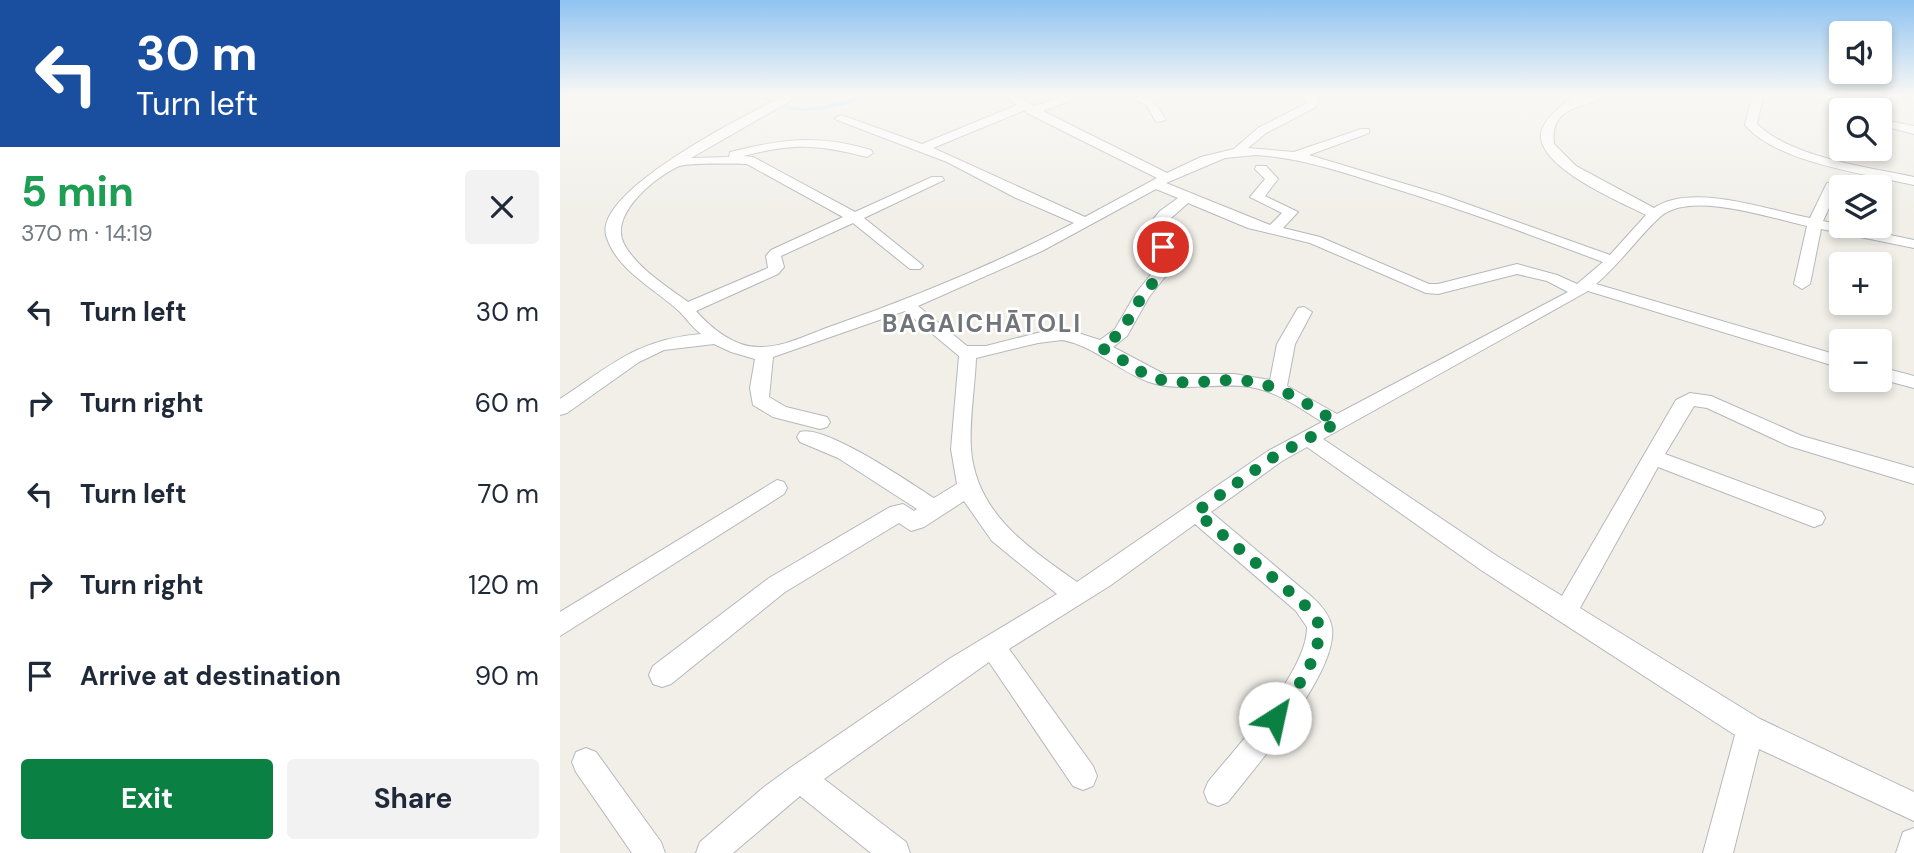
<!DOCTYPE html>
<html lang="en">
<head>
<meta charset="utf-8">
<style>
  :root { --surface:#fff; --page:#f2f2f3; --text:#1f2937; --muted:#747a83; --accent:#0b8043 }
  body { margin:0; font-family:"DM Sans",sans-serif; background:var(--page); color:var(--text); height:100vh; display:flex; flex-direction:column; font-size:26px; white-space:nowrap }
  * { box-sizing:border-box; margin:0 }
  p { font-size:23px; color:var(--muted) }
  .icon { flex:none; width:38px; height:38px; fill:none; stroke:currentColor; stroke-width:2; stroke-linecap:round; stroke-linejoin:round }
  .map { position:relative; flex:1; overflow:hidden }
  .panel { display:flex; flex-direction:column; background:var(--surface); width:560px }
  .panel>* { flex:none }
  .banner { background:#1a4fa0; color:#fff; overflow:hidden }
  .controls { position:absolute; left:1269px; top:21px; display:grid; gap:14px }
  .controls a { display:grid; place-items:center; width:63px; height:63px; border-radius:7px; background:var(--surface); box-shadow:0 4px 10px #0003; font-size:35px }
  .pin { position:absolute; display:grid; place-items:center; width:60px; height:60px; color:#fff; margin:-30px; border:4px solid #fff; border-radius:50%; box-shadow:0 2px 7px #0007 }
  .me { position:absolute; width:77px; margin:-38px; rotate:35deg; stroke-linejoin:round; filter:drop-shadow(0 0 5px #0008) }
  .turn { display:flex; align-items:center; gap:24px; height:147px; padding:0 21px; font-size:32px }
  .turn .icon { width:91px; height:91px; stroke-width:2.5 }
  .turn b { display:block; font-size:49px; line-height:60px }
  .round { display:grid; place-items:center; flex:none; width:74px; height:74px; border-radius:7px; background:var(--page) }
  .head { display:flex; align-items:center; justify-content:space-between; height:119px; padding:0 21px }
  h1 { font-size:42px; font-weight:700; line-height:52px; color:#1e9e55 }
  .primary-button { display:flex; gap:14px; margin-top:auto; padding:14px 21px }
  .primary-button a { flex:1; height:80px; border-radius:7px; background:var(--accent); color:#fff; font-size:28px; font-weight:700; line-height:80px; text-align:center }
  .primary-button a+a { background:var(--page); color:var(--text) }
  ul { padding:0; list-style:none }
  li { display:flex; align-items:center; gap:21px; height:91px; padding:0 21px }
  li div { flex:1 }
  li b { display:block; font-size:26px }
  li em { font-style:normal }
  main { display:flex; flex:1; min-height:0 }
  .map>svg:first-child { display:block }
</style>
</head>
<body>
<main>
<section class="panel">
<div class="banner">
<div class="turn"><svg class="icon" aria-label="left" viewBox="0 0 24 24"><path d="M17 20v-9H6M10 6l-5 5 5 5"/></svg><div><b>30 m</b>Turn left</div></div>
</div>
<div class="head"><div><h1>5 min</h1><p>370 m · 14:19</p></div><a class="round"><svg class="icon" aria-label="close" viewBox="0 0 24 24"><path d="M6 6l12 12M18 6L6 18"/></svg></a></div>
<ul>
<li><svg class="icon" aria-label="left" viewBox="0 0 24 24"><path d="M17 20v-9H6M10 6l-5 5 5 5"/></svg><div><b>Turn left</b></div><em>30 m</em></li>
<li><svg class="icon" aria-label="right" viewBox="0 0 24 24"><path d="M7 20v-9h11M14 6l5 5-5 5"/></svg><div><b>Turn right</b></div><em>60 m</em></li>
<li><svg class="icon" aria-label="left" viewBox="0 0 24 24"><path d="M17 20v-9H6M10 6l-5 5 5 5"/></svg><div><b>Turn left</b></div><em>70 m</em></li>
<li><svg class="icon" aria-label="right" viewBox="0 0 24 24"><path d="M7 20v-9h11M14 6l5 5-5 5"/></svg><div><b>Turn right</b></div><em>120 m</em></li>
<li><svg class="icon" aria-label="arrive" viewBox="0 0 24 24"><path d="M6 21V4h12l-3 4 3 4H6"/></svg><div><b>Arrive at destination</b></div><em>90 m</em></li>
</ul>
<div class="primary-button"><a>Exit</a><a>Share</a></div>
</section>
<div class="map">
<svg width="1354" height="853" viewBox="0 0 1354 853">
  <rect width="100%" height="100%" fill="#f1efe8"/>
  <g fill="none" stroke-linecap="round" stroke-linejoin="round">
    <path stroke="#aadaff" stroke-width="3.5" d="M 156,96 L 198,96
      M 199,96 C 208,99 215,105 224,107 C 251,114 280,105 305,96"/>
    <defs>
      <path id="minor" d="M 224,96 L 239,96 L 131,158 L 169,157 L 170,152 C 223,139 257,134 311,150 L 313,153 L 307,157 C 256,144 234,143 183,156 L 193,157 L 295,212 L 372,177 L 382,177 L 384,180 L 304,218 L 360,263 L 363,266 L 360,269 L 350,269 L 293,223 L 221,256 L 224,267 L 218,274 L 136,311 C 151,328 174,347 198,347 C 222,348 247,335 269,327 C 353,298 435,264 514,223 L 456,198 L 387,162 L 277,120 L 275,118 L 281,115 L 362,144 L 457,105 L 445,96 L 458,96 L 474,106 L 505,96 L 522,96 L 483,111 L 607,173 L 641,157 L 674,149 L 698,128 L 747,103 L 743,96 L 756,96 L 759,100 L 756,107 L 706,133 L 688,148 L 734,152 L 801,129 L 809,129 L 809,133 L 749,155 L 882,195 L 1050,255 L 1086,215 C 1061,202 978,168 981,134 C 983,119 1002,106 1012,96 L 1047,96 C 1026,109 989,104 994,144 L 1016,166 L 1094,208 C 1131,182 1208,210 1250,218 L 1267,183 L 1277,183 L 1279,186 L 1263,221 L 1354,240 L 1354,248 L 1261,229 L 1250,284 L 1242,289 L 1234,284 L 1247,226 C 1210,218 1130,190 1100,217 C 1077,238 1060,264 1036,284 L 1281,356 L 1281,368 L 1028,291 L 763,439 L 937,556 L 1002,596 L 1116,400 L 1130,393 L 1151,396 L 1242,436 L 1354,468 L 1354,484 L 1229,446 L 1147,408 L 1134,406 L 1105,454 L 1262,512 L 1265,518 L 1262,524 L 1254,527 L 1246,524 L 1098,467 L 1020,608 L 1200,719 L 1354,792 L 1354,821 L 1199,749 L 1173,853 L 1143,853 L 1175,735 L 921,570 L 747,447 L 722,461 L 651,512 L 752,597 C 761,605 770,615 772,628 C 778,673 695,767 668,802 L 658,806 L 648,802 L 644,792 L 648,782 C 676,747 748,671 747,627 L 736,611 L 635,524 L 551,585 L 449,649 L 533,766 L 537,776 L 533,786 L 523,790 L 513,786 L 429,662 L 264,779 L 346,842 L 350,853 L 311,853 L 240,796 L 173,853 L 136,853 L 140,842 L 204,787 L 230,768 L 389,659 L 497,594 L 432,541 L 404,501 L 364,527 L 351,531 L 339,523 L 225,592 L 111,684 L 102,687 L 93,684 L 89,675 L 93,666 L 209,578 L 330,507 L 343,504 L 354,511 L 357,509 L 278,458 L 240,442 L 237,437 L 240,432 C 265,424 350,483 374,498 L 397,484 L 391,449 L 399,356 L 345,311 L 213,357 L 209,397 L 226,407 L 267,417 L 270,422 L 267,427 L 260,429 L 213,417 L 193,405 L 190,388 L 195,359 L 171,352 L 154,344 L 104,350 L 79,362 L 7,413 L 0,415 L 0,399 C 52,365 75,340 141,334 C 132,327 126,318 119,311 C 95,289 55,269 46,235 C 35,190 189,113 224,96 ZM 465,110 L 467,113 L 597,178 L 525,217 L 373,148 ZM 696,155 C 741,158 783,172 826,186 C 899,208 971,235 1043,262 L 1017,284 L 997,275 L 957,264 L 878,284 L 869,284 L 760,237 L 723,228 L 738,212 L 705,196 L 718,179 L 706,166 L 696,166 L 695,169 L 705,179 L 690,197 L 722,213 L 710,225 L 606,183 L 665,158 ZM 187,164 L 283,217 L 211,250 L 206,256 L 208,268 L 128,302 C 106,286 77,268 64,244 C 49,215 93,179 117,167 C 127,162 172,164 187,164 ZM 596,189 L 618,198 L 600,211 L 587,227 L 600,263 L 576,293 L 555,329 L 540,340 L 515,332 L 489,330 L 426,346 L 407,346 L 358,306 L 482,251 ZM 628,203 L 688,228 L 750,243 L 866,293 L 878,294 L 957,274 L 987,281 L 1008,292 L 777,414 L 727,386 L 735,344 L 752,312 L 744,307 L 738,308 L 717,344 L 710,380 L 674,374 L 604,374 L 553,347 L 567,336 L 589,297 L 616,263 L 601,227 ZM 502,340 C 535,346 558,371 589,382 C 622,393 656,382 690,387 C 716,391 740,408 762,422 L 708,451 L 517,582 C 469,548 416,514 411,449 C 409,419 415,388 416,358 L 478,343 Z
        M 569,96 C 590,96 596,102 606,120 L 596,122 L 587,106 Z
        M 1192,96 L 1203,96 L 1197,124 C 1232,158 1307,167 1354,177 L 1354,185 C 1307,174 1217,163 1185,125 Z
        M 1308,96 L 1319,96 L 1314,110 L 1303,110 Z
        M 1320,119 L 1354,126 L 1354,134 L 1320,125 Z
        M 1320,367 L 1354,376 L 1354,388 L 1320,379 Z
        M 217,480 L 224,482 L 227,488 L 224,494 L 0,636 L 0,612 Z
        M 26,748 L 36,752 L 101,842 L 105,853 L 72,853 L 16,772 L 12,762 L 16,752 Z
        M 1354,828 L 1354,853 L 1336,853 L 1343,832 Z"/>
      <path id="major" d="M 0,96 L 9,96 L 0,101 Z"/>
    </defs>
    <use href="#minor" stroke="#b5b8bc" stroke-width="2"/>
    <use href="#major" stroke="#f2c960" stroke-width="1"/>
    <use href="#minor" fill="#fff" fill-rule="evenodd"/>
    <use href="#major" fill="#fff2af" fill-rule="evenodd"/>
  </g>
  <linearGradient id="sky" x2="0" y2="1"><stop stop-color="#8fc3f1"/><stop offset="0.44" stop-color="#f9f8f5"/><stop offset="1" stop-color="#f9f8f5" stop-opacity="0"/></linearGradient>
  <rect width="1354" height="216" fill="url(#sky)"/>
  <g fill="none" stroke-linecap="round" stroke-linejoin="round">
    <path stroke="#0b8043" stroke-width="12" stroke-dasharray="0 21.6" d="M 603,247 L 608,261 L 606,267 L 582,296 L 561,332 L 541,348 C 561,356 577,373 598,379 C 623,385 648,381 673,380 C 713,380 745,402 777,423 L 715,456 L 636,512 L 744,604 L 759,624 C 762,658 734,692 715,718"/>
  </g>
  <g text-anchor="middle" stroke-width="5" stroke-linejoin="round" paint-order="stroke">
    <g font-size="24" font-weight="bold" letter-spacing="2" fill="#70757a" stroke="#fff">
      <text x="422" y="332">BAGAICHĀTOLI</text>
    </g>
  </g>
</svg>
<div class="controls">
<a><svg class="icon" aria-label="sound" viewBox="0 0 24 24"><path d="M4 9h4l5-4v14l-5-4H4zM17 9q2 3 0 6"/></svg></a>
<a><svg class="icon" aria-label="search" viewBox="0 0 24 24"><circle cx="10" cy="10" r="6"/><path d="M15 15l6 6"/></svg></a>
<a><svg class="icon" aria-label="layers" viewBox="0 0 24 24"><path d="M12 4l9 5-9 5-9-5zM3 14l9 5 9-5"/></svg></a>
<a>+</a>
<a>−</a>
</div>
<div class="pin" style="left:603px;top:247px;background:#d93025"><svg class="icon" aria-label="arrive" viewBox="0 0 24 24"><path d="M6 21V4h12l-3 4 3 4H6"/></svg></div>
<svg class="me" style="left:715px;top:718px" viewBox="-20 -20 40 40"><circle r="19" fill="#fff"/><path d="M0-13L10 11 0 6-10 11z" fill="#0b8043"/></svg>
</div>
</main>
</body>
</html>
